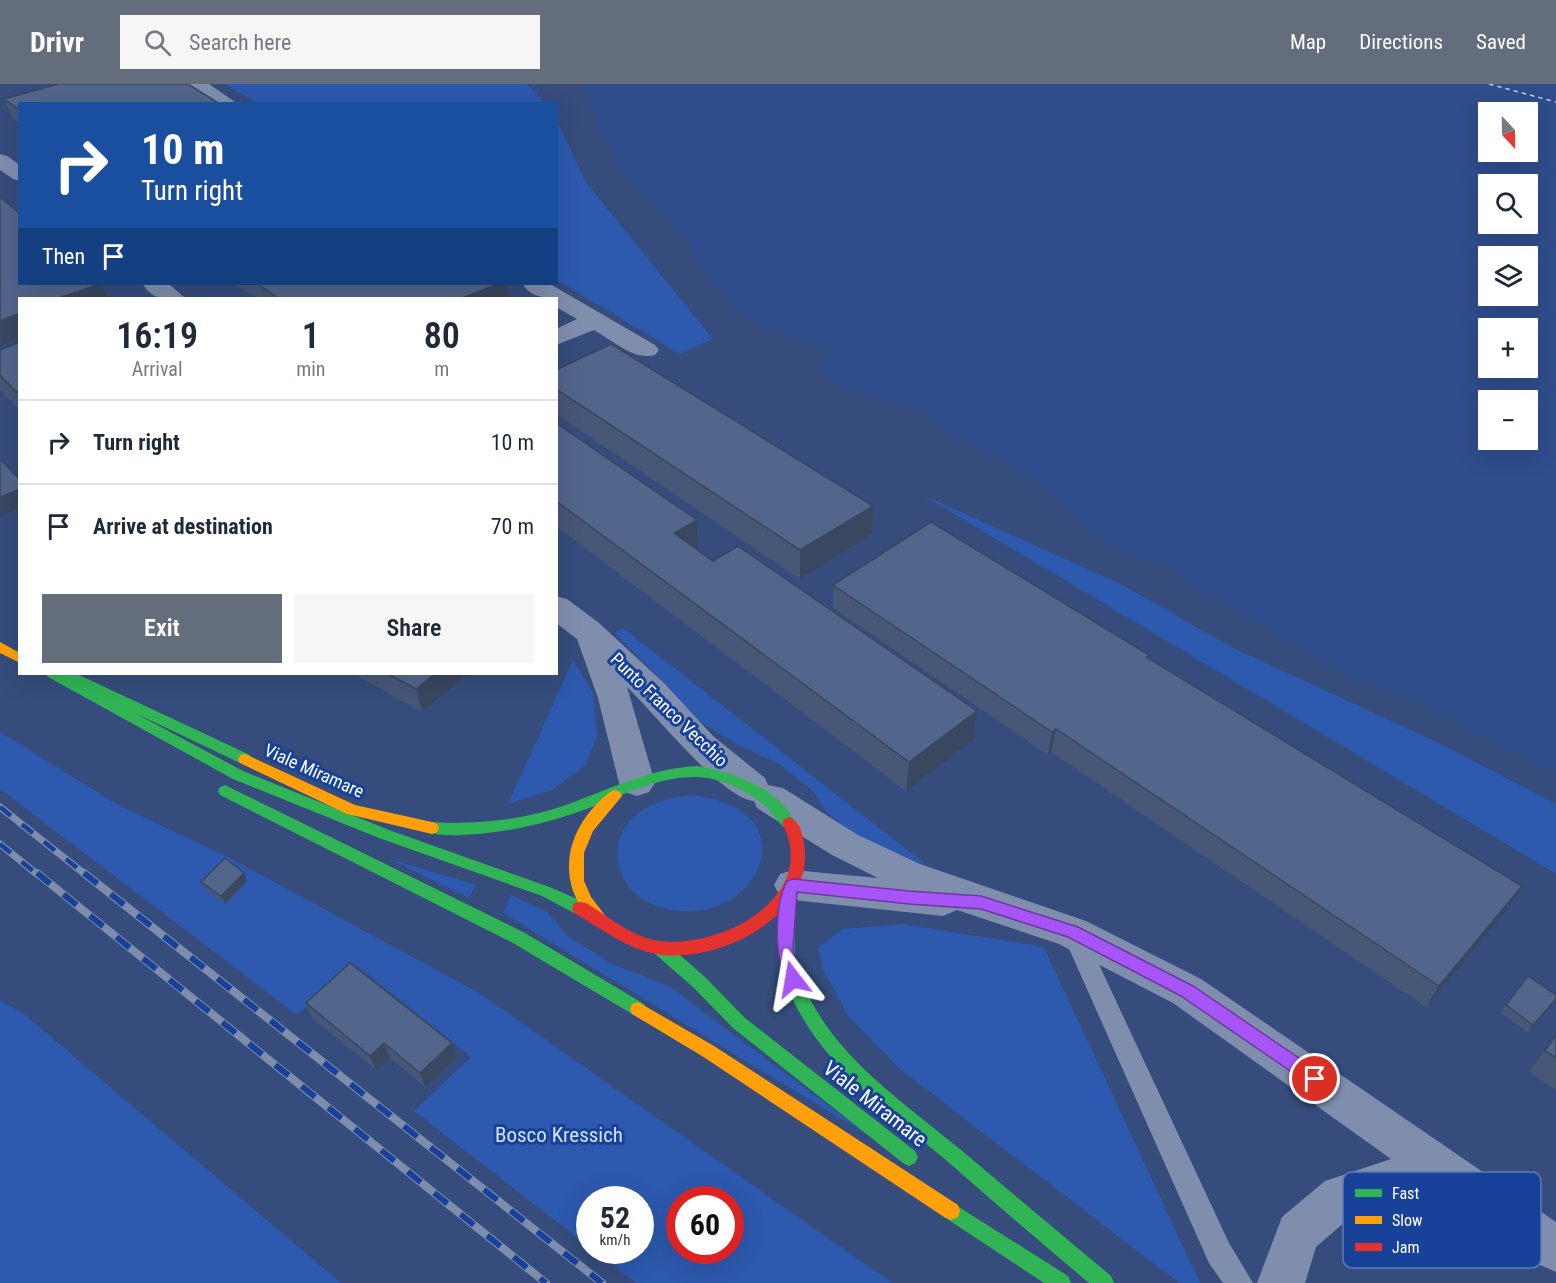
<!DOCTYPE html>
<html lang="en">
<head>
<meta charset="utf-8">
<style>
  :root { --surface:#fff; --page:#f6f6f7; --text:#1f2937; --muted:#747a83; --line:#e0e1e3; --accent:#646d7c }
  body { margin:0; font-family:"Roboto Condensed",sans-serif; background:var(--page); color:var(--text); height:100vh; display:flex; flex-direction:column; font-size:22px; white-space:nowrap }
  * { box-sizing:border-box; margin:0 }
  p { font-size:20px; color:var(--muted) }
  .icon { flex:none; width:33px; height:33px; fill:none; stroke:currentColor; stroke-width:2; stroke-linecap:round; stroke-linejoin:round }
  .map { position:relative; flex:1; overflow:hidden }
  .side { position:absolute; left:18px; top:213px; width:540px; height:378px; display:flex; flex-direction:column; background:var(--surface); border-radius:0px; box-shadow:0 6px 24px #0002 }
  .side>* { flex:none }
  .top-card { position:absolute; left:18px; top:18px; width:540px; height:183px; border-radius:0px; box-shadow:0 6px 24px #0002; background:#1a4fa0; color:#fff; overflow:hidden }
  .needle { width:39px; rotate:158deg }
  .tools { position:absolute; left:1478px; top:18px; display:grid; gap:12px }
  .tools a { display:grid; place-items:center; width:60px; height:60px; border-radius:0px; background:var(--surface); box-shadow:0 6px 24px #0002; font-size:30px }
  .speed { position:absolute; left:576px; top:1102px; display:flex; gap:12px; font-size:30px; font-weight:700; text-align:center }
  .speed>* { display:grid; place-content:center; width:78px; height:78px; border-radius:50%; background:var(--surface); box-shadow:0 6px 24px #0002; line-height:1 }
  .speed small { font-size:15px; font-weight:400 }
  .speed .limit { border:9px solid #d22; background:#fff; color:#111 }
  .pin { position:absolute; display:grid; place-items:center; width:51px; height:51px; color:#fff; margin:-26px; border:3px solid #fff; border-radius:50%; box-shadow:0 2px 6px #0007 }
  .me { position:absolute; width:66px; margin:-33px; rotate:346deg; stroke-linejoin:round; filter:drop-shadow(0 0 4px #0008) }
  .turn { display:flex; align-items:center; gap:21px; height:126px; padding:0 24px; font-size:27px }
  .turn .icon { width:78px; height:78px; stroke-width:2.5 }
  .turn b { display:block; font-size:42px; line-height:51px }
  .then { display:flex; align-items:center; height:57px; padding:0 24px; background:#0003; gap:12px; font-size:22px }
  .eta { display:flex; justify-content:space-evenly; align-items:center; height:102px; text-align:center }
  .eta b { font-size:36px; font-weight:600; line-height:42px }
  .primary-button { display:flex; gap:12px; margin-top:auto; padding:12px 24px }
  .primary-button a { flex:1; height:69px; border-radius:0px; background:var(--accent); color:#fff; font-size:24px; font-weight:600; line-height:69px; text-align:center }
  .primary-button a+a { background:var(--page); color:var(--text) }
  ul { padding:0; list-style:none }
  li { display:flex; align-items:center; gap:18px; height:84px; padding:0 24px; border-top:2px solid var(--line) }
  li div { flex:1 }
  li b { display:block; font-size:22px }
  li em { font-style:normal }
  header { display:flex; align-items:center; gap:36px; box-sizing:border-box; height:84px; padding:0 30px; background:var(--accent); color:#fff }
  header strong { font-size:28px }
  nav { display:flex; gap:33px; margin-inline-start:auto; font-size:21px }
  .search { width:420px; height:54px; background:var(--page); display:flex; align-items:center; gap:15px; box-sizing:border-box; padding:0 21px; border-radius:0px; color:var(--muted); font-size:22px }
  .map>svg:first-child { display:block }
</style>
</head>
<body>
<header>
<strong>Drivr</strong>
<div class="search"><svg class="icon" aria-label="search" viewBox="0 0 24 24"><circle cx="10" cy="10" r="6"/><path d="M15 15l6 6"/></svg>Search here</div>
<nav><a>Map</a><a>Directions</a><a>Saved</a></nav>
</header>
<div class="map">
<svg width="1556" height="1199" viewBox="0 0 1556 1199">
  <rect width="100%" height="100%" fill="#354c7c"/>
  <path fill="#2d59ae" fill-rule="evenodd" d="M 225,0 L 527,0 L 545,19 L 258,19 Z
    M 557,36 L 585,97 L 713,255 L 680,270 L 557,196 Z
    M 921,410 L 1123,501 L 1231,563 L 1441,660 L 1556,720 L 1556,790 Z
    M 623,544 L 928,782 L 864,757 L 827,729 L 813,707 L 779,680 L 734,659 L 696,635 L 657,591 L 614,549 Z
    M 573,576 L 593,609 L 597,653 L 586,681 L 552,706 L 508,720 Z
    M 0,648 L 120,722 L 230,774 L 479,909 L 892,1199 L 636,1199 L 595,1167 L 640,1167 L 640,1116 L 590,1116 L 589,1163 L 414,1027 L 471,973 L 356,881 L 297,931 L 0,705 ZM 680,1116 L 730,1116 L 730,1167 L 680,1167 Z
    M 691,711 C 815,724 758,846 667,825 C 655,822 640,817 632,806 C 607,778 614,741 648,723 C 662,715 676,713 691,711 Z
    M 387,774 L 476,801 L 469,814 Z
    M 511,811 L 547,828 L 568,852 L 612,880 L 669,902 L 872,1054 L 503,829 Z
    M 903,840 L 1044,863 L 1200,1199 L 1179,1199 L 901,986 L 848,932 L 823,886 L 818,864 L 842,845 Z
    M 0,916 L 24,930 L 341,1199 L 0,1199 Z"/>
  <path fill="#2f4d8b" fill-rule="evenodd" d="M 585,0 L 1556,0 L 1556,689 L 1418,618 L 1344,590 L 1221,517 L 1189,503 L 1175,486 L 1109,462 L 1081,441 L 1050,410 L 1026,390 L 942,347 L 926,329 L 849,305 L 824,290 L 820,279 L 829,267 L 757,241 L 734,225 L 707,191 L 686,156 L 621,86 L 594,35 ZM 1488,28 L 1527,28 L 1527,68 L 1488,68 ZM 1527,100 L 1527,140 L 1488,140 L 1488,100 ZM 1527,172 L 1527,212 L 1488,212 L 1488,172 ZM 1488,244 L 1527,244 L 1527,284 L 1488,284 ZM 1488,316 L 1527,316 L 1527,356 L 1488,356 Z"/>
  <g fill="none" stroke-linecap="round" stroke-linejoin="round">
    <path stroke="#b9cff8" stroke-width="1.5" stroke-dasharray="4.5 4" stroke-linecap="butt" d="M 1489,0 L 1556,18"/>
    <path fill="#808eae" fill-rule="evenodd" d="M 1073,839 L 1081,842 L 1229,1159 L 1253,1199 L 1223,1199 L 1209,1179 L 1062,849 L 1065,842 Z"/>
    <path fill="#808eae" fill-rule="evenodd" d="M 187,0 L 209,0 L 238,20 L 215,20 Z
      M 0,70 L 7,72 L 20,81 L 20,97 L 13,95 L 0,86 Z
      M 143,200 L 169,200 L 185,214 C 168,216 151,216 143,200 Z
      M 523,200 L 550,200 L 655,261 L 659,266 L 655,271 C 634,277 612,256 594,246 L 556,261 L 556,245 L 577,235 L 556,223 L 556,214 C 543,214 529,212 523,200 Z
      M 556,512 L 567,515 L 599,539 L 664,599 L 713,652 L 765,694 L 768,701 L 783,704 L 858,751 L 920,780 L 1086,837 L 1201,895 L 1556,1138 L 1556,1188 L 1540,1181 L 1454,1120 L 1400,1115 L 1354,1130 L 1316,1163 L 1305,1199 L 1257,1199 L 1282,1133 L 1325,1097 L 1391,1075 L 1173,919 L 1059,860 L 957,826 L 943,832 L 793,816 L 780,812 L 774,801 L 780,790 L 793,786 L 878,794 L 832,771 L 757,724 L 754,717 C 722,715 653,627 627,603 L 655,699 L 649,708 L 637,712 L 625,708 L 619,699 L 598,614 L 577,555 L 556,539 Z"/>
    <path fill="#30b455" fill-rule="evenodd" d="M 46,590 L 77,590 L 250,671 L 252,675 L 250,679 L 240,679 L 135,629 L 243,687 L 389,746 L 552,804 L 586,819 L 588,824 L 586,829 L 580,830 L 574,829 L 542,812 L 379,754 L 233,695 L 48,593 Z
      M 698,682 C 735,689 778,704 796,739 L 794,743 C 790,744 789,745 786,744 C 779,741 773,729 767,724 C 749,707 721,694 697,693 C 659,692 626,710 592,723 C 555,737 516,747 477,750 C 461,751 442,753 427,748 L 425,744 L 427,740 L 432,738 C 476,741 521,736 563,722 C 609,706 649,684 698,682 Z
      M 225,701 L 525,849 L 644,920 L 646,925 L 644,930 L 638,932 L 632,930 L 513,859 L 220,711 L 218,707 L 220,703 Z
      M 789,802 L 794,804 L 797,808 C 795,837 791,866 801,894 C 828,969 902,1017 961,1066 C 1011,1108 1061,1150 1111,1192 L 1114,1199 L 1089,1199 C 1041,1159 994,1118 947,1077 C 884,1024 804,969 782,885 C 775,860 779,834 781,808 L 784,804 Z
      M 660,857 L 666,859 L 705,893 L 745,934 L 915,1067 L 918,1073 L 915,1079 L 909,1082 L 903,1079 L 733,944 L 693,903 L 654,869 L 652,864 L 654,859 Z
      M 951,1118 L 1068,1192 L 1071,1199 L 1044,1199 L 944,1133 L 942,1127 L 944,1121 Z"/>
    <path fill="#ff9f0a" fill-rule="evenodd" d="M 0,558 L 20,569 L 20,579 L 0,569 Z
      M 245,670 L 355,721 L 432,738 L 437,740 L 439,744 L 437,748 L 432,750 L 347,730 L 240,679 L 238,675 L 240,671 Z
      M 615,706 L 620,708 L 622,712 L 593,747 L 584,769 L 584,797 L 591,813 L 607,834 L 605,839 C 595,842 592,837 586,830 C 559,796 566,754 593,724 C 600,717 606,709 615,706 Z
      M 638,918 L 714,962 L 958,1121 L 960,1127 L 958,1133 L 951,1136 L 944,1133 L 702,972 L 632,930 L 630,925 L 632,920 Z"/>
    <path fill="#e5322d" fill-rule="evenodd" d="M 789,733 C 798,736 802,746 803,755 C 821,831 715,884 651,869 C 623,862 599,843 574,829 L 572,824 L 574,819 L 580,818 L 586,819 C 609,833 632,853 659,857 C 721,865 821,813 782,739 L 784,735 Z"/>
    <defs>
      <path id="rail-far1" d="M 0,723 L 86,791
        M 0,760 L 38,791"/>
      <path id="rail" d="M 37,789 L 546,1199
        M 84,789 L 602,1199"/>
    </defs>
    <use href="#rail-far1" stroke="#7f8dad" stroke-width="7"/>
    <use href="#rail" stroke="#7f8dad" stroke-width="8"/>
    <use href="#rail-far1" stroke="#184299" stroke-width="4.5" stroke-dasharray="14" stroke-linecap="butt"/>
    <use href="#rail" stroke="#184299" stroke-width="6" stroke-dasharray="17" stroke-linecap="butt"/>
  </g>
  <path fill="#475778" d="M 4,15 L 20,20 L 20,40 L 12,34 Z
    M 235,200 L 507,200 L 509,214 L 256,214 Z
    M 20,258 L 20,326 L 0,306 L 0,266 Z
    M 556,286 L 873,422 L 872,450 L 800,495 L 556,330 Z
    M 556,339 L 697,436 L 698,465 L 696,466 L 713,477 L 977,627 L 973,656 L 906,707 L 556,442 Z
    M 833,501 L 1148,573 L 1522,802 L 1508,824 L 1426,923 L 1051,668 L 1048,671 L 833,524 Z
    M 354,590 L 468,590 L 422,628 Z
    M 247,797 L 225,820 L 205,806 L 201,798 Z
    M 306,919 L 452,959 L 456,974 L 425,1003 L 390,974 L 376,986 L 312,934 Z
    M 1553,920 L 1528,949 L 1501,929 L 1506,921 Z
    M 1556,951 L 1556,1006 L 1529,988 Z"/>
  <path fill="#394761" d="M 100,200 L 102,200 L 107,214 L 59,214 Z
    M 498,200 L 507,200 L 509,214 L 462,214 Z
    M 20,229 L 20,254 L 0,262 L 0,237 Z
    M 20,405 L 20,424 L 0,432 L 0,413 Z
    M 873,422 L 872,450 L 800,495 L 800,466 Z
    M 697,436 L 698,465 L 676,478 L 674,449 Z
    M 435,590 L 468,590 L 422,628 L 416,605 Z
    M 977,627 L 973,656 L 906,707 L 909,678 Z
    M 1056,645 L 1051,668 L 1048,671 L 1052,648 Z
    M 244,789 L 247,797 L 225,820 L 221,812 Z
    M 1522,802 L 1508,824 L 1426,923 L 1439,902 Z
    M 1556,916 L 1553,920 L 1528,949 L 1533,941 Z
    M 384,959 L 390,974 L 376,986 L 370,972 Z
    M 452,959 L 456,974 L 425,1003 L 420,989 Z"/>
  <path fill="#52658b" stroke="#394761" stroke-width="1.5" d="M 58,0 L 188,0 L 220,20 L 20,20 L 20,26 L 4,15 Z
    M 0,113 L 20,130 L 20,200 L 100,200 L 59,214 L 20,214 L 20,229 L 0,237 Z
    M 258,200 L 498,200 L 462,214 L 278,214 Z
    M 20,258 L 20,311 L 0,291 L 0,266 Z
    M 611,260 L 873,422 L 800,466 L 556,305 L 556,286 Z
    M 556,339 L 697,436 L 674,449 L 713,477 L 738,462 L 977,627 L 909,678 L 556,417 Z
    M 0,375 L 20,396 L 20,405 L 0,413 Z
    M 931,438 L 1149,571 L 1146,573 L 1522,802 L 1439,902 L 1056,645 L 1052,648 L 833,501 Z
    M 388,590 L 435,590 L 416,605 Z
    M 225,774 L 244,789 L 221,812 L 201,798 Z
    M 350,879 L 452,959 L 420,989 L 384,959 L 370,972 L 306,919 Z
    M 1528,892 L 1556,911 L 1556,915 L 1533,941 L 1506,921 Z
    M 1556,951 L 1556,974 L 1545,967 Z"/>
  <path fill="#a855f7" stroke="#6d37a1" stroke-width="1.5" d="M 793,795 L 909,807 L 981,812 L 1078,843 L 1193,902 L 1321,989 L 1324,995 L 1321,1000 L 1315,1003 L 1309,1000 L 1181,912 L 1068,853 L 981,825 L 909,820 L 797,808 L 793,864 L 801,895 L 799,900 L 793,902 L 787,900 C 774,875 774,821 787,797 Z"/>
  <g text-anchor="middle" stroke-width="6" stroke-linejoin="round" paint-order="stroke">
    <g font-size="18" fill="#fff" stroke="#184299">
      <text transform="translate(669 626) rotate(44)" y="6">Punto Franco Vecchio</text>
      <text transform="translate(314 687) rotate(24)" y="6">Viale Miramare</text>
    </g>
    <g font-size="21" fill="#fff" stroke="#184299">
      <text transform="translate(875 1020) rotate(38)" y="7">Viale Miramare</text>
    </g>
    <g font-size="21" fill="#d4e2fc" stroke="#184299">
      <text x="559" y="1058">Bosco Kressich</text>
    </g>
  </g>
  <rect x="1343" y="1088" width="198" height="96" rx="9" fill="#184299" stroke="#5d7bb8" stroke-width="1.5"/>
  <rect x="1355" y="1105" width="27" height="8" fill="#30b455"/>
  <rect x="1355" y="1132" width="27" height="8" fill="#ff9f0a"/>
  <rect x="1355" y="1159" width="27" height="8" fill="#e5322d"/>
  <g font-size="16" fill="#fff">
    <text x="1392" y="1115">Fast</text>
    <text x="1392" y="1142">Slow</text>
    <text x="1392" y="1169">Jam</text>
  </g>
</svg>
<div class="tools">
<a><svg class="needle" viewBox="-14 -14 28 28"><path d="M0-13l5 13h-10z" fill="#e53935"/><path d="M0 13l5-13h-10z" fill="#747a83"/></svg></a>
<a><svg class="icon" aria-label="search" viewBox="0 0 24 24"><circle cx="10" cy="10" r="6"/><path d="M15 15l6 6"/></svg></a>
<a><svg class="icon" aria-label="layers" viewBox="0 0 24 24"><path d="M12 4l9 5-9 5-9-5zM3 14l9 5 9-5"/></svg></a>
<a>+</a>
<a>−</a>
</div>
<div class="speed"><div>52<small>km/h</small></div><div class="limit">60</div></div>
<div class="pin" style="left:1315px;top:995px;background:#d93025"><svg class="icon" aria-label="arrive" viewBox="0 0 24 24"><path d="M6 21V4h12l-3 4 3 4H6"/></svg></div>
<svg class="me" style="left:793px;top:895px" viewBox="-20 -20 40 40"><path d="M0-17L14 15 0 8-14 15z" fill="#a855f7" stroke="#fff" stroke-width="4"/></svg>
<div class="top-card">
<div class="turn"><svg class="icon" aria-label="right" viewBox="0 0 24 24"><path d="M7 20v-9h11M14 6l5 5-5 5"/></svg><div><b>10 m</b>Turn right</div></div>
<div class="then">Then<svg class="icon" aria-label="arrive" viewBox="0 0 24 24"><path d="M6 21V4h12l-3 4 3 4H6"/></svg></div>
</div>
<section class="side">
<div class="eta">
<div><b>16:19</b><p>Arrival</p></div>
<div><b>1</b><p>min</p></div>
<div><b>80</b><p>m</p></div>
</div>
<ul>
<li><svg class="icon" aria-label="right" viewBox="0 0 24 24"><path d="M7 20v-9h11M14 6l5 5-5 5"/></svg><div><b>Turn right</b></div><em>10 m</em></li>
<li><svg class="icon" aria-label="arrive" viewBox="0 0 24 24"><path d="M6 21V4h12l-3 4 3 4H6"/></svg><div><b>Arrive at destination</b></div><em>70 m</em></li>
</ul>
<div class="primary-button"><a>Exit</a><a>Share</a></div>
</section>
</div>
</body>
</html>
